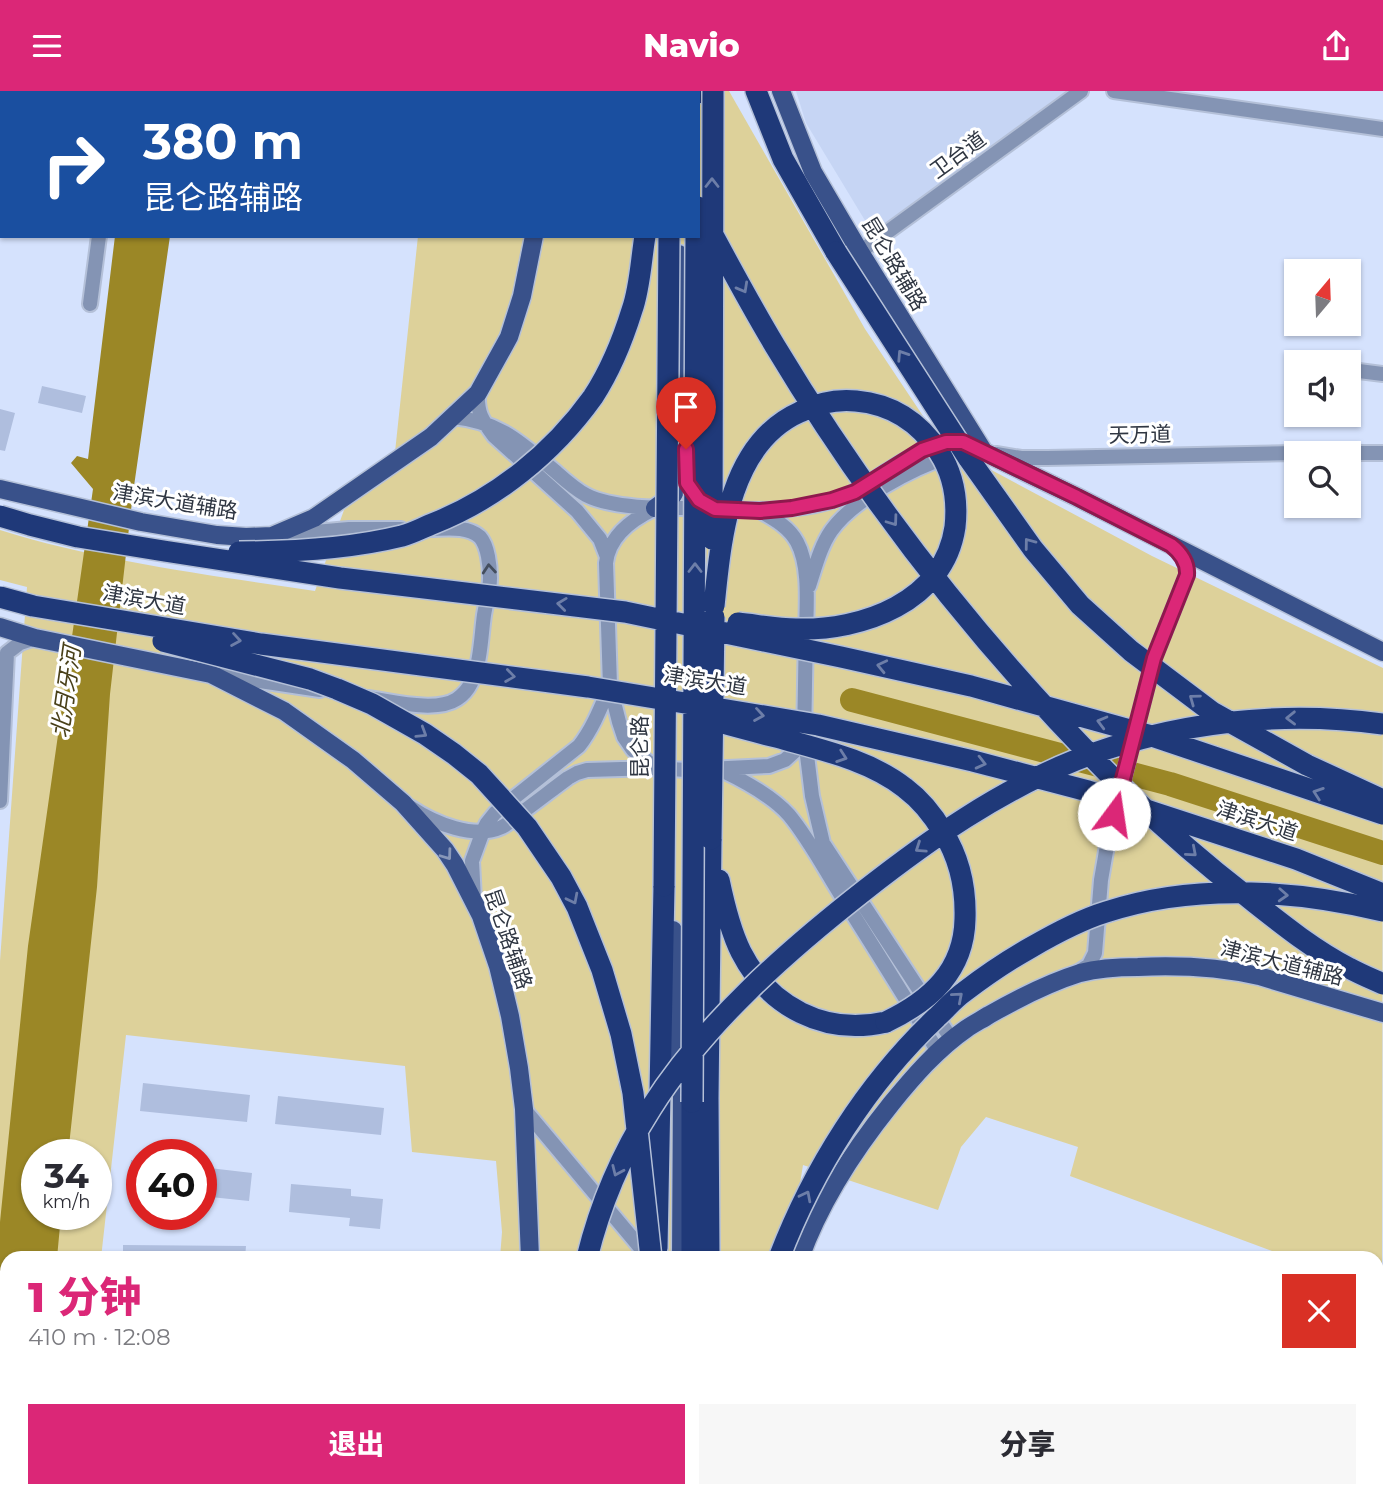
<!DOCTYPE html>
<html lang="zh">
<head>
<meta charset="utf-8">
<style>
  :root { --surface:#fff; --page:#f7f7f7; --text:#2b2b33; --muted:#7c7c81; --accent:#db2777 }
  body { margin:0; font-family:Montserrat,"Noto Sans SC",sans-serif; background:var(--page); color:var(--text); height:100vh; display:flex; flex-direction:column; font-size:26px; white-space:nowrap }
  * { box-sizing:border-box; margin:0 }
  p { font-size:23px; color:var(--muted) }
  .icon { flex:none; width:38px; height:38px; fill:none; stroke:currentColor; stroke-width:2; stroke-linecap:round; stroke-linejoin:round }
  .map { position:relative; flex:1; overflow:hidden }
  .drawer { position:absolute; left:0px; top:1160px; width:1384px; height:247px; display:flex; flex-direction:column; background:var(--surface); border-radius:21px 21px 0 0; box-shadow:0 2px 5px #0004 }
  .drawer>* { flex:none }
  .hud { position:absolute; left:0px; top:0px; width:700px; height:147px; box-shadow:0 2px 5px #0004; background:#1a4fa0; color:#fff; overflow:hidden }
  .needle { width:46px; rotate:19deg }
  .tools { position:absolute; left:1284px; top:168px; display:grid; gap:14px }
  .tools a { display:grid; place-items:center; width:77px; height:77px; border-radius:0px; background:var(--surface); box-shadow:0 2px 5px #0004; font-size:35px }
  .speed { position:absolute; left:21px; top:1048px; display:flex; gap:14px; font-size:35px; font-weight:700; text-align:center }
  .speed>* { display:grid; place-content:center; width:91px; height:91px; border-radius:50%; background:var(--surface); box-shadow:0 2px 5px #0004; line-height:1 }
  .speed small { font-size:18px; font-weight:400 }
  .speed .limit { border:10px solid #d22; background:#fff; color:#111 }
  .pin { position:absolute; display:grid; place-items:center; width:60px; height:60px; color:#fff; margin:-72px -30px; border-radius:50% 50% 50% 0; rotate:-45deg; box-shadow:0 0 7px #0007 }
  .pin .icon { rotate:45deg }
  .me { position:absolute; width:77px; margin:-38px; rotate:14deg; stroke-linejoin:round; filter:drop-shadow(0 0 5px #0008) }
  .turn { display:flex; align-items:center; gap:24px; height:147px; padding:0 28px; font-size:32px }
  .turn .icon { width:91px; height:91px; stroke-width:2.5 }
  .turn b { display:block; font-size:49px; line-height:60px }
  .round { display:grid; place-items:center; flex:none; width:74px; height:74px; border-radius:0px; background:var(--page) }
  .summary { display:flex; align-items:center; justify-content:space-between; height:119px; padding:0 28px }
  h1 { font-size:42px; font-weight:800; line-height:52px; color:var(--accent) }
  .primary-button { display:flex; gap:14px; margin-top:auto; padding:14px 28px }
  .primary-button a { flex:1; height:80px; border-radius:0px; background:var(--accent); color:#fff; font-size:28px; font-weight:800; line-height:80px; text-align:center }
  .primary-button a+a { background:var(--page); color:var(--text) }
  header { display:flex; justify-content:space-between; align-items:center; height:91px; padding:0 28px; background:var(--accent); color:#fff; font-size:32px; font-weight:800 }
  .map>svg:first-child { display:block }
</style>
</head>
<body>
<header><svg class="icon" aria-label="menu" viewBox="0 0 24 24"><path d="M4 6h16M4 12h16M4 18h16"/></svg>Navio<svg class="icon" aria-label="share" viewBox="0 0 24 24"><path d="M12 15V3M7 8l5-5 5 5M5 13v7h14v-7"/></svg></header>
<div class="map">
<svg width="1383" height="1406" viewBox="0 0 1383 1406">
  <rect width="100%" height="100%" fill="#d5e2fd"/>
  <path fill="#c6d5f4" d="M 796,0 L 1073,0 L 872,141 L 806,32 Z"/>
  <path fill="#ddd19a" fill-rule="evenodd" d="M 433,0 L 729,0 L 865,238 L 941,352 L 1152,465 L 1383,577 L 1382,1201 L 1377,1199 L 1377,1167 L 1291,1167 L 1070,1085 L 1078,1056 L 986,1026 L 961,1056 L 938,1119 L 803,1074 L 788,1167 L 500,1167 L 502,1141 L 496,1070 L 412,1061 L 405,975 L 126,944 L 101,1167 L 7,1167 L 7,1400 L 75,1400 L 74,1406 L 0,1406 L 0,870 L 27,496 L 0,489 L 0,439 C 102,471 210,484 315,500 L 344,419 L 393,380 L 418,145 L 698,145 L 698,2 L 433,2 ZM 37,1064 L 96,1064 L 96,1124 L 37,1124 Z
    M 476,1400 L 750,1400 L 749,1406 L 475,1406 Z"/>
  <path fill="#9b8726" d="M 115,145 L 170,145 L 133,402 L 110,603 L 97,796 L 68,1064 L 37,1064 L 37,1124 L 61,1124 L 57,1167 L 7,1167 L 7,1400 L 32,1400 L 32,1406 L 0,1406 L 0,1131 L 28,855 L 93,398 L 71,372 L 77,365 L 88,368 Z"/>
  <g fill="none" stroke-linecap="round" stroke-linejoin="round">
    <path stroke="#9b8726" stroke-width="24" d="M 852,609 L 1170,693 L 1383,762"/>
  </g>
  <path fill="#afbede" d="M 42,295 L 86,305 L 82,322 L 38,312 Z
    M 0,318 L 15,322 L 5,360 L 0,359 Z
    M 143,992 L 250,1004 L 247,1031 L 140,1020 Z
    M 278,1005 L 384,1017 L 381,1044 L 275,1033 Z
    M 131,1069 L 142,1070 L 142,1099 L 128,1098 Z
    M 201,1076 L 252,1082 L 249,1110 L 201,1105 Z
    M 291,1093 L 351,1098 L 351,1105 L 383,1108 L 380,1138 L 349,1135 L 350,1127 L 289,1121 Z
    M 123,1154 L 246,1155 L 245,1167 L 123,1167 Z"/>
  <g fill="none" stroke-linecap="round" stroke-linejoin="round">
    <defs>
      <path id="minor" d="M 1114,0 L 1383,38
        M 117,2 L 117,0
        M 860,161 L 1081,0
        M 90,213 L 99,145
        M 1351,279 L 1383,283
        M 478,302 C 477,322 482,329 494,345 L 577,420 L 600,448 L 607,466
        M 453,326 C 501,331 521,352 556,381 C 565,389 575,398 586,404 C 615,419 670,417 703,417
        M 1303,362 L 1383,362
        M 996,363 L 1021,367 L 1047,367 L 1297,362
        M 654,418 C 631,429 609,445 606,472 L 610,595 L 619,631 L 624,646 L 633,659 L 656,677
        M 724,418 C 767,420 816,421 856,400 C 867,394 877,386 887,380 C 904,369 921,360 940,353
        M 281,444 L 349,438 L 401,438
        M 809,495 C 815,477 820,456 831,440 C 853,409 912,377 948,366
        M 7,562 L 20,552 L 35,547
        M 219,584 L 320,599
        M 368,607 C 392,610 436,622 457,608 C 463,604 468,598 471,592 C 481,572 481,545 484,524 C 486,512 490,499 490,487 C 490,475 488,455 480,446 C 467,434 444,438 428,438
        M 805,648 L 812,705 L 823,752 L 952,949
        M 723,680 C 746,691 772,705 789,724 C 809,748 825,779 842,806 C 874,857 907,909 938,961
        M 0,710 L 7,562
        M 410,716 C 434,732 474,749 502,736 C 510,732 517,725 524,720 C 539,709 553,698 568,687 L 577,682 L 587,679 L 656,677 L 686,679 L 769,675 L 785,669 L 796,659 L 804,640 C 805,609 805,578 806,547 C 806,518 811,477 797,451 C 789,436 774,428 760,420
        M 474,809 L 472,770 L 483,740 L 487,732 L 495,722 L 579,655 C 593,637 601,616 610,595
        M 1077,882 L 1089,874 L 1095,862 L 1101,789 L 1109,743 L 1154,567 L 1187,484 C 1188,472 1182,463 1173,456
        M 524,1018 L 649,1167
        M 1377,1373 L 1383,1375
        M 399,1402 L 437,1406
        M 809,1406 L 809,1400
        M 1022,1406 L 1024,1400
        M 1216,1406 L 1218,1400"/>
      <path id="major" d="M 781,0 L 813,81 L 860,161 L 984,361 L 1077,406 L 1383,561
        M 544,2 L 544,0
        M 0,398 L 141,431 L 217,444 L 246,446 L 272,445 L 314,427 L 431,346 L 478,302 L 509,246 L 522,205 L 534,145
        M 655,417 L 673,404 L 680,391 L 679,163
        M 0,536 L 35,547 L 211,583 L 284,620 L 353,669 L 403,712 L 445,759 L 455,774 L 481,825 L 498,875 L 510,925 L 519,977 L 524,1018 L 530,1167
        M 672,993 L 673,839
        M 681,1167 L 682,996
        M 800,1167 C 820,1111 854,1059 891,1013 C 913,986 937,958 966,938 C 973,933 981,929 989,924 C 1017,908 1048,892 1080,882 C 1099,877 1119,876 1138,876 C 1179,874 1219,876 1259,885 L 1383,922
        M 549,1400 L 550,1406
        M 668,1406 L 668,1400
        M 739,1406 L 740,1400"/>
      <path id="highway" d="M 643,0 L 644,2
        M 756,0 L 783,68 L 836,161
        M 670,2 L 670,0
        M 697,2 L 697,0
        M 719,789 C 724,813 730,839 741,861 C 769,916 825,945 886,931
        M 657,1157 L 664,795
        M 692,1167 L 692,1011
        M 709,1167 L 708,1007 L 711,748
        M 581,1400 L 582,1406
        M 655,1400 L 655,1406
        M 689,1406 L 689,1400
        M 716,1406 L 716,1400"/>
    </defs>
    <use href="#minor" stroke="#b4c0d8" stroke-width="18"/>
    <use href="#major" stroke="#b4c0d8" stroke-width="21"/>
    <use href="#highway" stroke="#b4c0d8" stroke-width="24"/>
    <use href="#minor" stroke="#8494b4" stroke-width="14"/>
    <use href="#major" stroke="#39518a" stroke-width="18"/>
    <use href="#highway" stroke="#1f3979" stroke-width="21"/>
    <defs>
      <path id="highway-bridge" d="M 698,116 C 723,163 748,210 775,255 C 874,420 996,573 1133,707 C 1169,742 1206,774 1245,804 C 1278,830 1312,858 1349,877 C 1360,883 1372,888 1383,893
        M 836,161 L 969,368 L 1033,458 L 1080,514 L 1131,560 L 1212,621 L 1307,674 L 1383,709
        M 0,425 L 30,434 L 78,446 L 164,460 L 340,487 L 625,521 L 841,566 L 971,595 L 1152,645 L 1383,723
        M 712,448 L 713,0
        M 239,461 C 294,461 349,458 402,445 C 413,442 422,437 432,433 C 496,408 553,362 593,306 C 610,280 623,248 632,219 C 640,197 641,169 645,145
        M 0,506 L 33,515 L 261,553 L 588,596 L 818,634 L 973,670 L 1088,700 L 1296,768 L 1383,803
        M 714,515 C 721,448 728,353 800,321 C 818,312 836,308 856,310 C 891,313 919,331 939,361 C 954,384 958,408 955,436 C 944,511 862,540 796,538 C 777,538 757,534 738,532
        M 163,550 L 310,588 L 337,598 L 372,613 L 425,643 L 454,663 L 479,683 L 527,736 L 561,786 L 577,816 L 602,879 L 621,943 L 633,1002 L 651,1167
        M 705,627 C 732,635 760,642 787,649 C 827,660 872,671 905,697 C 921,709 933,724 943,741 C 960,768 966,797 965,828 C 964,880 930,910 886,931
        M 711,748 L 714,526
        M 664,795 L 669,145
        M 692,1011 L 696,145
        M 587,1167 C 600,1114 621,1064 651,1017 C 704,933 787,860 865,799 C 930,748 999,700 1076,669 C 1173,631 1280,619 1383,633
        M 779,1167 C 813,1078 867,992 937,926 C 946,918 954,908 964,901 C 985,885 1007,870 1030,857 C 1054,843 1080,829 1106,821 C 1194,792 1294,799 1383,820"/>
    </defs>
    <use href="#highway-bridge" stroke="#b4c0d8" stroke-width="24" stroke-linecap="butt"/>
    <use href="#highway-bridge" stroke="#1f3979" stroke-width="21"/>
  </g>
  <defs><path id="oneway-chevron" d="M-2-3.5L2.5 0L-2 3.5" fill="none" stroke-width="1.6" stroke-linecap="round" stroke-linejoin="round" transform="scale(1.75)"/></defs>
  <g stroke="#6d7ea8">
    <use href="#oneway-chevron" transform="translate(712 92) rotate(-90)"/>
    <use href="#oneway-chevron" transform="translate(743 197) rotate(61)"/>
    <use href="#oneway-chevron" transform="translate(902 264) rotate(-123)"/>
    <use href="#oneway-chevron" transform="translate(893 430) rotate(54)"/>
    <use href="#oneway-chevron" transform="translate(1029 452) rotate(-127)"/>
    <use href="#oneway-chevron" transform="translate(695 477) rotate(-90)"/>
    <use href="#oneway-chevron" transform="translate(562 513) rotate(-173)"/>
    <use href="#oneway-chevron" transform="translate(236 549) rotate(9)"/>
    <use href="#oneway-chevron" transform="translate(882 575) rotate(-167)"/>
    <use href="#oneway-chevron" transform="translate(510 585) rotate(8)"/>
    <use href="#oneway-chevron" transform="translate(1194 608) rotate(-144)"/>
    <use href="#oneway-chevron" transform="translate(759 624) rotate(9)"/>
    <use href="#oneway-chevron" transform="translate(1291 627) rotate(179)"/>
    <use href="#oneway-chevron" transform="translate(1102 631) rotate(-165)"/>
    <use href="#oneway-chevron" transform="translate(422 642) rotate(32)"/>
    <use href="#oneway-chevron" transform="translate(842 666) rotate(19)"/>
    <use href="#oneway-chevron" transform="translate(981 672) rotate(14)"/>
    <use href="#oneway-chevron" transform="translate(1318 702) rotate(-161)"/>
    <use href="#oneway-chevron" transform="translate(920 757) rotate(146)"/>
    <use href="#oneway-chevron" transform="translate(1192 761) rotate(41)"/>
    <use href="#oneway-chevron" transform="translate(1283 804) rotate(3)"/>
    <use href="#oneway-chevron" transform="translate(573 808) rotate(63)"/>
    <use href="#oneway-chevron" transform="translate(958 906) rotate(-41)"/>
    <use href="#oneway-chevron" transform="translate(617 1080) rotate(114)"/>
    <use href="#oneway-chevron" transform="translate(806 1105) rotate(-63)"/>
  </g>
  <use stroke="#444e5e" href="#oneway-chevron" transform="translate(489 478) rotate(-95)"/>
  <use stroke="#8897b9" href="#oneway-chevron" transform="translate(447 764) rotate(54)"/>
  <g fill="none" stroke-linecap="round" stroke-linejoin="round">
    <defs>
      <path id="route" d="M 686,358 L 687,392 L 699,409 L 715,418 L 760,420 L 792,417 L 832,409 L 855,401 L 922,359 L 946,351 L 963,351 L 1077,406 L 1171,454 C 1181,462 1188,471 1187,484 L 1154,567 L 1114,723"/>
    </defs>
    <use href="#route" stroke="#8e194d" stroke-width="18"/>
    <use href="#route" stroke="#db2777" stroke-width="12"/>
  </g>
  <g text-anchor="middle" stroke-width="6" stroke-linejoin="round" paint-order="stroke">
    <g font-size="21" fill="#2f3642" stroke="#fff">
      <text transform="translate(958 64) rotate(-36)" y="7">卫台道</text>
      <text transform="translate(894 173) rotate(59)" y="7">昆仑路辅路</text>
      <text transform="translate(1140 344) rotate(-1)" y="7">天万道</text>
      <text transform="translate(175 411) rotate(9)" y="7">津滨大道辅路</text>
      <text transform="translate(144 509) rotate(10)" y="7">津滨大道</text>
      <text transform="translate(705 590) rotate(9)" y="7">津滨大道</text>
      <text transform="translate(640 656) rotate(-90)" y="7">昆仑路</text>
      <text transform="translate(1257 730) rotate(18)" y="7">津滨大道</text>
      <text transform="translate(508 848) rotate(71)" y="7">昆仑路辅路</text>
      <text transform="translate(1282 872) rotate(14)" y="7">津滨大道辅路</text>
    </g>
    <g font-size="23" font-style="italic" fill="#494019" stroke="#fff">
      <text transform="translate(66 601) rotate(-82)" y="8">北月牙河</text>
    </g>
  </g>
</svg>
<div class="tools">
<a><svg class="needle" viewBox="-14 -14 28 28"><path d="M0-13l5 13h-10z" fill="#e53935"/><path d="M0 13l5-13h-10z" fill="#7c7c81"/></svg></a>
<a><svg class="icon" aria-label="sound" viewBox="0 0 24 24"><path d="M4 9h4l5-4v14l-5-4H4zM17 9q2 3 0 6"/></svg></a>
<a><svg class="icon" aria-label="search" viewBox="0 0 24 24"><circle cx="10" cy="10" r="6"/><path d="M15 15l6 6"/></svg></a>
</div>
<div class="speed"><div>34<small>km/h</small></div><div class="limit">40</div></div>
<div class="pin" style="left:686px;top:358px;background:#d93025"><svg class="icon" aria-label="arrive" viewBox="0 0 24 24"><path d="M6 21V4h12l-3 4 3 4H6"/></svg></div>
<svg class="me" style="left:1114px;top:723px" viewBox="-20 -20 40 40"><circle r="19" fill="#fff"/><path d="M0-13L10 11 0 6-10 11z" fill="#db2777"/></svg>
<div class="hud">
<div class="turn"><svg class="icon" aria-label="right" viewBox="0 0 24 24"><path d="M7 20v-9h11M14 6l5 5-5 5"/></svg><div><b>380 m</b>昆仑路辅路</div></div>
</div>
<section class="drawer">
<div class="summary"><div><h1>1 分钟</h1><p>410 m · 12:08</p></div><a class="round" style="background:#d93025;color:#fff"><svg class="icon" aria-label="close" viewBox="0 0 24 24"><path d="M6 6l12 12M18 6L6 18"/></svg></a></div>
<div class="primary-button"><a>退出</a><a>分享</a></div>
</section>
</div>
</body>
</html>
